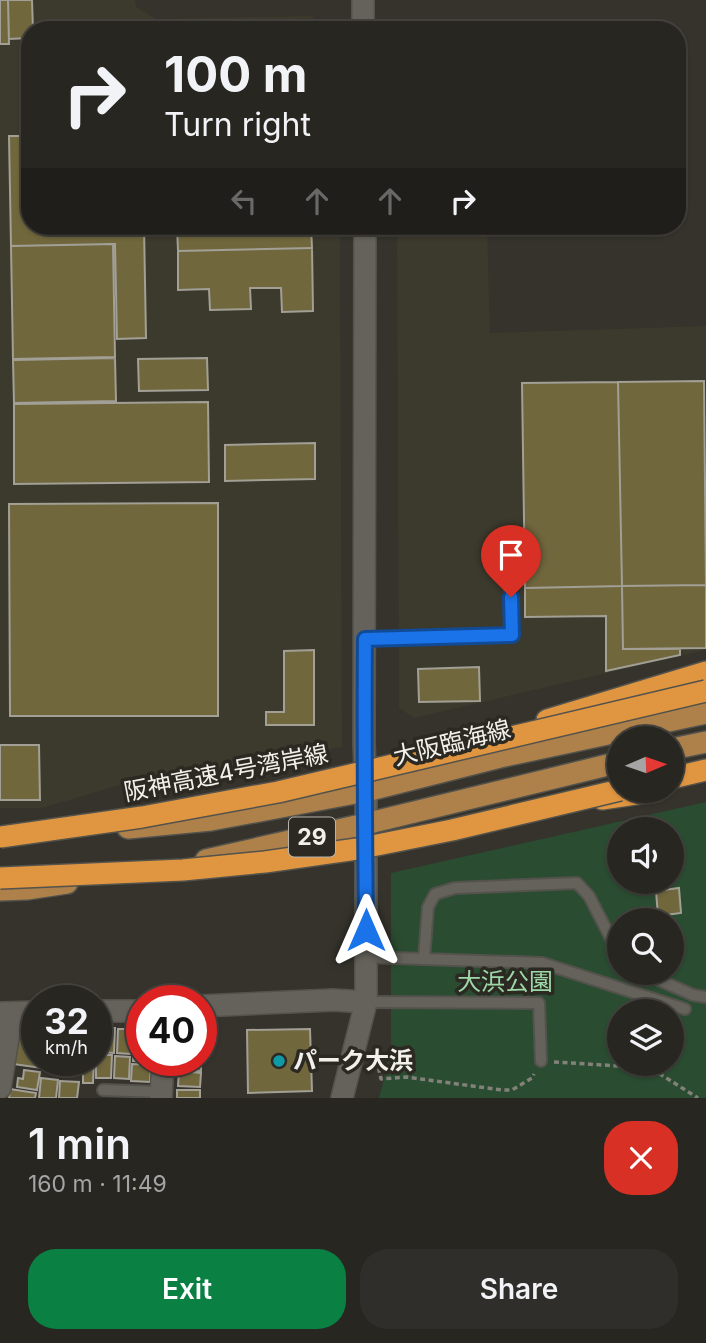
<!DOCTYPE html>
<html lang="en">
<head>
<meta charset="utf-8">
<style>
  :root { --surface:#282621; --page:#302e2a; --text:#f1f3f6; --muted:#a5a5a5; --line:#44433f; --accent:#0b8043 }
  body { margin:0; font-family:Inter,"Noto Sans JP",sans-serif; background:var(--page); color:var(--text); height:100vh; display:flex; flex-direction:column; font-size:26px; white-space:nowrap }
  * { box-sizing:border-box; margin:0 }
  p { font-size:23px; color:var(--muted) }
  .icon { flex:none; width:38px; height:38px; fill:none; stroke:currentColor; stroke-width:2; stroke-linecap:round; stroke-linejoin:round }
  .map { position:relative; height:1098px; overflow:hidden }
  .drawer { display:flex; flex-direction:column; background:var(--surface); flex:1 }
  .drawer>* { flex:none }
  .guide { position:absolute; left:21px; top:21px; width:665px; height:214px; border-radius:28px; box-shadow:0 2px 5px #0004,0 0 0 2px var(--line); background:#282621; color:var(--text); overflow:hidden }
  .needle { width:46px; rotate:88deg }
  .tools { position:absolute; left:607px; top:726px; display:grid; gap:14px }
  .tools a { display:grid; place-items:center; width:77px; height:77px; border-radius:50%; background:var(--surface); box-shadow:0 2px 5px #0004,0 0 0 2px var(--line); font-size:35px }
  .speed { position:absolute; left:21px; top:985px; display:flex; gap:14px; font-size:35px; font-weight:700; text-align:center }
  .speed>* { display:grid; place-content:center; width:91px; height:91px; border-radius:50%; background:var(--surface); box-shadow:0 2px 5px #0004,0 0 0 2px var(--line); line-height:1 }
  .speed small { font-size:18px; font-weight:400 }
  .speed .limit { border:10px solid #d22; background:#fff; color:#111 }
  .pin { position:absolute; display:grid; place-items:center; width:60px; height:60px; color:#fff; margin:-72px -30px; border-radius:50% 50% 50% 0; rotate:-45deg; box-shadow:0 0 7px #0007 }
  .pin .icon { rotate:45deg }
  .me { position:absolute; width:77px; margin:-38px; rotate:0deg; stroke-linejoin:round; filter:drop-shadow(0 0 5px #0008) }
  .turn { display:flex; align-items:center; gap:24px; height:147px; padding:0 28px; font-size:32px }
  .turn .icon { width:91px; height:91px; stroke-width:2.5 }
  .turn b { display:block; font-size:49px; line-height:60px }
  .lanes { display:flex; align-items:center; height:66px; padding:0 28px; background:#0003; justify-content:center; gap:35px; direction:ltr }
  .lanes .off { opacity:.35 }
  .round { display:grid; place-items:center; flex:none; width:74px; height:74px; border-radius:28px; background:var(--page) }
  .head { display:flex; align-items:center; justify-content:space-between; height:119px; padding:0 28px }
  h1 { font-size:42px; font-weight:600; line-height:52px }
  .cta { display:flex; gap:14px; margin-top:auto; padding:14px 28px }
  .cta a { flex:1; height:80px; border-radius:28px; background:var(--accent); color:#fff; font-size:28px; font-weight:600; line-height:80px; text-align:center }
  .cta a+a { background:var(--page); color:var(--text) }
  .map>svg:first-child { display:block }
</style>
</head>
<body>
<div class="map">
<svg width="706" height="1098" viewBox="0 0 706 1098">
  <rect width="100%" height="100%" fill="#35332c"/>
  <path fill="#3c3a2c" d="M 0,0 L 135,0 L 136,7 L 156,19 L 312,16 L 323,30 L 30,30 L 30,226 L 340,226 L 342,747 L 283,759 L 133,781 L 42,808 L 0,808 Z
    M 397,226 L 487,226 L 490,333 L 706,326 L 706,650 L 414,718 L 399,708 Z"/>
  <path fill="#2a4c31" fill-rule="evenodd" d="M 706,802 L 706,1098 L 379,1098 L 391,1052 L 391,873 ZM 620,830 L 672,830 L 672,882 L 620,882 ZM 620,920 L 672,920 L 672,973 L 620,973 ZM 620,1012 L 672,1012 L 672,1064 L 620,1064 Z"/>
  <path fill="#70673d" stroke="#a19f96" stroke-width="2" d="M 0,0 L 8,0 L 9,44 L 0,44 Z
    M 8,0 L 32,0 L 33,30 L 30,30 L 30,38 L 9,39 Z
    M 24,68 L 30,68 L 30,99 L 24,100 Z
    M 9,136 L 30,136 L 30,226 L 144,226 L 146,338 L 117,339 L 115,244 L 11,246 Z
    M 177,226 L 311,226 L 312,248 L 178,251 Z
    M 113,244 L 115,357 L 13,359 L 11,246 Z
    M 312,248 L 313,311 L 282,312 L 281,288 L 250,288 L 251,309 L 210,310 L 209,289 L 178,290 L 178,251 Z
    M 115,358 L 116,401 L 14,403 L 13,360 Z
    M 207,358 L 208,390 L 139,391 L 138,359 Z
    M 704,381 L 706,585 L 622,586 L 618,382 Z
    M 618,382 L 622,586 L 525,588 L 522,383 Z
    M 208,402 L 209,482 L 14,484 L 14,404 Z
    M 315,443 L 315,479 L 225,481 L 225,445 Z
    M 218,503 L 218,716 L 10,716 L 9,504 Z
    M 706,585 L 706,648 L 623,649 L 622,586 Z
    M 622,586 L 623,649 L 680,649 L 680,655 L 606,671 L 606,616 L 525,617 L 525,588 Z
    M 314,650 L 314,725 L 266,725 L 266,712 L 284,712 L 284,651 Z
    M 479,667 L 480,701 L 419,702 L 418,669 Z
    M 0,745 L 39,745 L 40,800 L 0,800 Z
    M 679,888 L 681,913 L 658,916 L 656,891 Z
    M 21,1020 L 37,1023 L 37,1060 L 43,1060 L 41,1068 L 13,1064 Z
    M 134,1024 L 142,1024 L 142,1040 L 134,1040 Z
    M 101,1028 L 115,1028 L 114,1053 L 99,1052 Z
    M 118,1029 L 131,1029 L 130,1054 L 117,1053 Z
    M 310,1029 L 312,1091 L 248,1093 L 247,1030 Z
    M 134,1042 L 142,1043 L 142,1060 L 153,1060 L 153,1062 L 133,1061 Z
    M 96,1055 L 112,1055 L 111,1078 L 96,1078 Z
    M 115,1056 L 130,1057 L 129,1079 L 114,1078 Z
    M 201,1057 L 201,1071 L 179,1070 L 179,1060 L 201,1060 Z
    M 83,1060 L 94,1060 L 93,1083 L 83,1083 Z
    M 132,1064 L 151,1065 L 150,1082 L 131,1081 Z
    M 24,1070 L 40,1072 L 37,1090 L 17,1087 L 18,1078 L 23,1079 Z
    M 179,1071 L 201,1073 L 200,1087 L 178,1086 Z
    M 41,1078 L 58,1080 L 56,1098 L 39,1098 Z
    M 60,1081 L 79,1082 L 77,1098 L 59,1098 Z
    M 10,1089 L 36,1093 L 35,1098 L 9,1098 Z
    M 177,1090 L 200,1090 L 200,1098 L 177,1098 Z"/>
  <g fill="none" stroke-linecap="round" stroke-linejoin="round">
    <defs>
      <path id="lane" d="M 365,639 L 512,635 L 510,578
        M 366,957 L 542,963 L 685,1009
        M 424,959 L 428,907 L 435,894 L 455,888 L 577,883 L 589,896 L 620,956
        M 643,973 L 693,995 L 706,997
        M 366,1002 L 539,1003 L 541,1061
        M 103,1090 L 161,1092"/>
      <path id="street" d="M 201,1006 L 333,1000 L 366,1002
        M 96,1011 L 142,1011
        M 0,1013 L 37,1012
        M 0,1088 L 12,1013
        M 161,1098 L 163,1060"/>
      <path id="secondary" d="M 363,0 L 363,30
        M 342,1098 L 366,1002 L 366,791 L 364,744 L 365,226"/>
      <path id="primary" d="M 672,749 L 706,742
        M 128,828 L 211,820 L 366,791 L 500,757 L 706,713
        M 206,860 L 365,824 L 620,762
        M 0,890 L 27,889 L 67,883"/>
      <path id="highway" d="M 547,720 L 706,672
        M 672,778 L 706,770
        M 602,799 L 656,791"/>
    </defs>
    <use href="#lane" stroke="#53524c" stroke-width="14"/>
    <use href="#street" stroke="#53524c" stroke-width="24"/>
    <use href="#secondary" stroke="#53524c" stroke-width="24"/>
    <use href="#primary" stroke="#53524c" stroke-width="24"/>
    <use href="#highway" stroke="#53524c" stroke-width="24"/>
    <path stroke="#82817a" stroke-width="3.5" stroke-dasharray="5 3.5" stroke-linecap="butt" d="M 672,1033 L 678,1022
      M 375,1051 L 381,1079 L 406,1077 L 502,1090 L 512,1090 L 532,1078 L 534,1074
      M 554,1062 L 652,1068 L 654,1064
      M 652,1069 L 698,1098"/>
    <use href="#lane" stroke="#64625a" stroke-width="10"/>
    <use href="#street" stroke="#64625a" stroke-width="21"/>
    <use href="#secondary" stroke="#64625a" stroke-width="21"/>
    <use href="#primary" stroke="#ae814a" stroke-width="21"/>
    <use href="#highway" stroke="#e09640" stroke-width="21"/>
    <defs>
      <path id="highway-bridge" d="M 0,837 L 142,817 L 278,792 L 706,691
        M 0,878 L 183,870 L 265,862 L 357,849 L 452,830 L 620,790"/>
    </defs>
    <use href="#highway-bridge" stroke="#53524c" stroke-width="24" stroke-linecap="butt"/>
    <use href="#highway-bridge" stroke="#e09640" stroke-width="21"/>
  </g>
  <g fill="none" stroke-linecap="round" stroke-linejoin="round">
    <defs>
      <path id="route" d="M 366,930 C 365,833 364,736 365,639 L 512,635 L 511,597"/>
    </defs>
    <use href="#route" stroke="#114b97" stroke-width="18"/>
    <use href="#route" stroke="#1a73e8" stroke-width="12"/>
  </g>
  <circle fill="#0f9aa8" stroke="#2b2922" stroke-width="2.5" cx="279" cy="1061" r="7"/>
  <g text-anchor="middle" stroke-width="7" stroke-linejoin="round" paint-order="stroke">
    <rect fill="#2b2922" stroke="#b6b4af" stroke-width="2" x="289" y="817.5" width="46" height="39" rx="5"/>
    <g font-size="23" font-weight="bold" fill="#f1f0eb">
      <text x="312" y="845">29</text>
    </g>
    <g font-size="24" fill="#f1f0eb" stroke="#2b2922">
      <text transform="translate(452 743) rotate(-14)" y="8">大阪臨海線</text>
      <text transform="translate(226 773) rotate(-11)" y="8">阪神高速4号湾岸線</text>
    </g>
    <g font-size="24" fill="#9dd8a7" stroke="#2b2922">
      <text x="505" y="990">大浜公園</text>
    </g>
    <g font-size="24" font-weight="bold" fill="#f1f0eb" stroke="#2b2922" text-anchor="start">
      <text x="293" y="1069">パーク大浜</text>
    </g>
  </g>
</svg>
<div class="tools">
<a><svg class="needle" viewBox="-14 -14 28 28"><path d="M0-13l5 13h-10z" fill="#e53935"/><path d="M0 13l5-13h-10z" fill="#a5a5a5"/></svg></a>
<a><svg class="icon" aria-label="sound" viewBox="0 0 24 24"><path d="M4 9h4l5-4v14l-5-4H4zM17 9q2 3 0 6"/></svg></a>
<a><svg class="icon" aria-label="search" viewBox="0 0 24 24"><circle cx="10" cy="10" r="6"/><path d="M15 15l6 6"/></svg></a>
<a><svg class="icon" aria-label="layers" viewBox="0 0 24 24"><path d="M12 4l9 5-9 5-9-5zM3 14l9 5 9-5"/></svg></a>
</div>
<div class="speed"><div>32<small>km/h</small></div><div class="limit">40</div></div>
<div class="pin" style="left:511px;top:597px;background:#d93025"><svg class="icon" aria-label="arrive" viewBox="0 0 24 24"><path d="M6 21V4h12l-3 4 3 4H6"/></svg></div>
<svg class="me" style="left:366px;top:930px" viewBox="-20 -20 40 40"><path d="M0-17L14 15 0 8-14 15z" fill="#1a73e8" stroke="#fff" stroke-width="4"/></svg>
<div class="guide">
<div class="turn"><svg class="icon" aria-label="right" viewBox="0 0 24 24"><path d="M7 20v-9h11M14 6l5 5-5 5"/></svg><div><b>100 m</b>Turn right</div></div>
<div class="lanes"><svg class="icon off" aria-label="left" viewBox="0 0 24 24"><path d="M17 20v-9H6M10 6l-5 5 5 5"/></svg><svg class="icon off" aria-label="ahead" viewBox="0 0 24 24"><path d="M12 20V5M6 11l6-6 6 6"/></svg><svg class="icon off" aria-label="ahead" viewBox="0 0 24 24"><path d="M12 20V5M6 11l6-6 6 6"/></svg><svg class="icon" aria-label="right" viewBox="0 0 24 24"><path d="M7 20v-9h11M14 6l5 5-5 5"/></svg></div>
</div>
</div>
<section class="drawer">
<div class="head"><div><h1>1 min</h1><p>160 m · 11:49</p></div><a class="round" style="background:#d93025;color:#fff"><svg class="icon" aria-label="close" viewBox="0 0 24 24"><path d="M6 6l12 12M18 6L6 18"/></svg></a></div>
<div class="cta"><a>Exit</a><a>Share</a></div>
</section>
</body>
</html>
